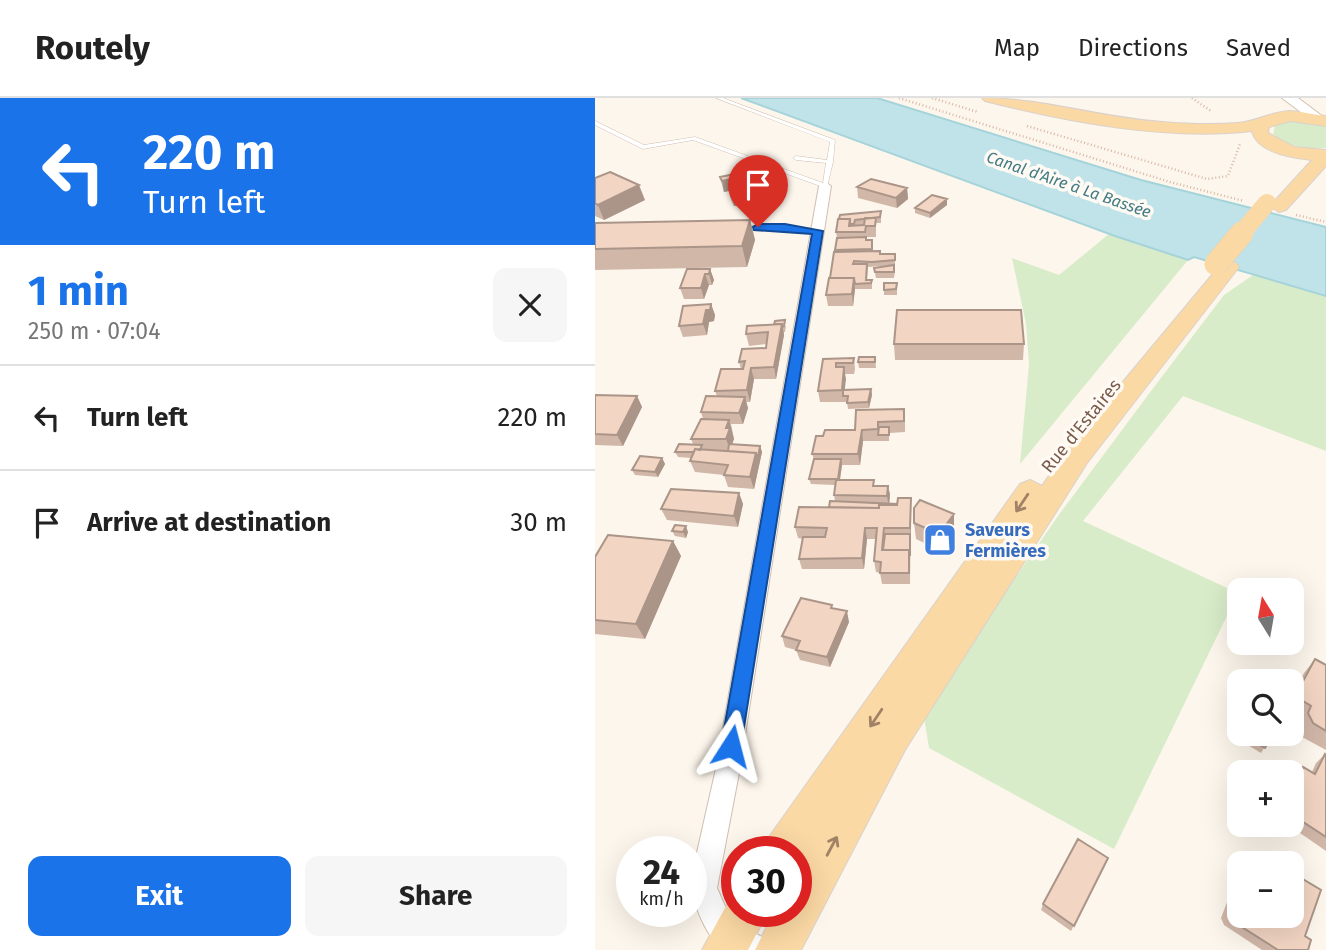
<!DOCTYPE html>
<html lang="en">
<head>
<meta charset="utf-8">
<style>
  :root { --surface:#fff; --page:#f6f6f6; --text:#222; --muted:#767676; --line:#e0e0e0; --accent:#1a73e8 }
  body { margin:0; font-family:"Fira Sans",sans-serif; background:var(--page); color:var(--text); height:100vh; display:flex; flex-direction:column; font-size:26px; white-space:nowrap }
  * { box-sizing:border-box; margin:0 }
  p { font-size:23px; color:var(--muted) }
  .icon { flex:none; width:38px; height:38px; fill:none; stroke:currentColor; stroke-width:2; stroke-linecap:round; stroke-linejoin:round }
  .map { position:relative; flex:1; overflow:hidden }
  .panel { display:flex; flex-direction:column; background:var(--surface); width:595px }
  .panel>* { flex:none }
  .top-card { background:#1a73e8; color:#fff; overflow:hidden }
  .needle { width:46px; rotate:349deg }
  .buttons { position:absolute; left:632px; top:480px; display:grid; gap:14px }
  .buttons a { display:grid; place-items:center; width:77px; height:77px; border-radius:14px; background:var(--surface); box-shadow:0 7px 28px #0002; font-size:35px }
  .speed { position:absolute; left:21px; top:738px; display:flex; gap:14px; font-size:35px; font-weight:700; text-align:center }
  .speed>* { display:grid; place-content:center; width:91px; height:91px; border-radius:50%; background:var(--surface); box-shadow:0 7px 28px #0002; line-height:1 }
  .speed small { font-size:18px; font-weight:400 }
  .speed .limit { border:10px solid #d22; background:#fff; color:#111 }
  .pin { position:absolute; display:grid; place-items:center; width:60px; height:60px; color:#fff; margin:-72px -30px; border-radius:50% 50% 50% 0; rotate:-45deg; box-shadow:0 0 7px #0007 }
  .pin .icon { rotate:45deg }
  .me { position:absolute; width:77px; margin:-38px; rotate:9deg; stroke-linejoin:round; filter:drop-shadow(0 0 5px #0008) }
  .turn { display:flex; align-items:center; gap:24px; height:147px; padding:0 28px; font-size:32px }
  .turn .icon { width:91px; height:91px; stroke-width:2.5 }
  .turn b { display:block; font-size:49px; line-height:60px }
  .round { display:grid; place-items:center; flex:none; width:74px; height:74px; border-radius:14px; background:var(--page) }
  .head { display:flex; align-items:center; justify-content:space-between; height:119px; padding:0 28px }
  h1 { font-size:42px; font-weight:700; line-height:52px; color:var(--accent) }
  .primary-button { display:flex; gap:14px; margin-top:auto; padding:14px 28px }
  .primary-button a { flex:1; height:80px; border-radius:14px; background:var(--accent); color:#fff; font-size:28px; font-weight:700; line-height:80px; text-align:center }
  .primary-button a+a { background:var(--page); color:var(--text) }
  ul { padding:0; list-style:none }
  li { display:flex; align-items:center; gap:21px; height:105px; padding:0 28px; border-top:2px solid var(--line) }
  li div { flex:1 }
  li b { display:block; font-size:26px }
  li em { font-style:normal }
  header { display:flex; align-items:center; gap:42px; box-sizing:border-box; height:98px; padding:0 35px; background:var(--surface); border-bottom:2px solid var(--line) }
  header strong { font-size:33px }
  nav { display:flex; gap:38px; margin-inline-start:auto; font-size:24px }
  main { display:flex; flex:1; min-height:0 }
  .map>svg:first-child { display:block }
</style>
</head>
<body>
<header>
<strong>Routely</strong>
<nav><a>Map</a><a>Directions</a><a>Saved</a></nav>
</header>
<main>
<section class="panel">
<div class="top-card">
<div class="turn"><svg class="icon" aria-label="left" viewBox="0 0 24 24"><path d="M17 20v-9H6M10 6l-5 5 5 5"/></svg><div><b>220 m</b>Turn left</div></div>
</div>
<div class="head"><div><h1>1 min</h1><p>250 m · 07:04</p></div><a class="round"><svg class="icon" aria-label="close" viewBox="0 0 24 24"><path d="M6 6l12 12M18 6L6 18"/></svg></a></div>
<ul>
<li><svg class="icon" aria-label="left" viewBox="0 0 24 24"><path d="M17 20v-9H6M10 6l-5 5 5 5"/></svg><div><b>Turn left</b></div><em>220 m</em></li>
<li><svg class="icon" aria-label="arrive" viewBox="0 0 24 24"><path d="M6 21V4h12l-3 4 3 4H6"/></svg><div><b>Arrive at destination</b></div><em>30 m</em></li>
</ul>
<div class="primary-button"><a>Exit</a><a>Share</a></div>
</section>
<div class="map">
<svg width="731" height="852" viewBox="0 0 731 852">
  <rect width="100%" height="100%" fill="#fdf6ec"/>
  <path fill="#d8ecc9" d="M 694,23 L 731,28 L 731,50 C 713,51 691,50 678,36 L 680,28 Z
    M 514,136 L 593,162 L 425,366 L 434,266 L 431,226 L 417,160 L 464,177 Z
    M 658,177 L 731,198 L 731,353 L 588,298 L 488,423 L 643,495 L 519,751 L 334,650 L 328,613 L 463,418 L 559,289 L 629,197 Z"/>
  <path fill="#bfe3e8" stroke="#a5d3da" stroke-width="2" d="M 146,0 L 282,0 L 546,82 L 731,129 L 731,198 L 599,159 L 593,162 L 520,138 Z"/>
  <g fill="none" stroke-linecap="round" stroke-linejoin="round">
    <defs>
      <path id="service" d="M 121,0 L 128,0 L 240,42 L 238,64 L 232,89 L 228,89 L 98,42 L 48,51 L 0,27 L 0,23 L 2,24 L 49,47 L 100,39 L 228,85 L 231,65 L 201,62 L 198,60 L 201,58 L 232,62 L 235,44 Z
        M 190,127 L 222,131 L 225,133 L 222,135 L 190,131 L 146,132 L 143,130 L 146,128 Z"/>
      <path id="minor" d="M 230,84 L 236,88 L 144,675 L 122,790 L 133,815 L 146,828 L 173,842 L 177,852 C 164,852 146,852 133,852 C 112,846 96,801 96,781 L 120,675 L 224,88 Z"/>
      <path id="secondary" d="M 687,0 L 703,0 L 731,21 L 729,24 L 719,24 Z"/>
      <path id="primary" d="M 387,0 C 447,0 507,20 567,24 C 592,26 618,27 642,25 C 660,24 676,14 694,13 C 706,13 719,17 731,18 L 731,28 L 695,23 L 674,29 L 673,35 L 699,49 L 731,52 L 731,68 L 691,112 L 684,114 L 675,108 L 717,62 C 698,60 662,55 657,33 C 572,43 473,24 390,3 Z
        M 634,163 L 641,165 L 644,169 L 492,365 L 310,652 L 206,852 L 160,852 L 179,814 L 201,814 L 201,774 L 209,760 L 201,769 L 201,754 L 169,754 L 174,739 L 425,386 L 435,382 L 447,388 L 472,351 L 627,165 Z
        M 142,796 L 142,814 L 173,814 L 153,852 L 107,852 L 136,799 Z"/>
    </defs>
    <use href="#service" stroke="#d1beb0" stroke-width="1"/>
    <use href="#minor" stroke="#d1beb0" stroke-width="2"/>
    <use href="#secondary" stroke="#d6c0b0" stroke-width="2"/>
    <use href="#primary" stroke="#dad1cd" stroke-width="2"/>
    <path stroke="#d9b8a5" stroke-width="2.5" stroke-dasharray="1 2.5" stroke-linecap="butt" d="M 304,0 L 575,84 L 649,103
      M 337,0 L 383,14
      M 597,0 L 616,13
      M 432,28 L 612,81 L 633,78 L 645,46
      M 701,117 L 731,124"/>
    <use href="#service" fill="#fff" fill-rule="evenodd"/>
    <use href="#minor" fill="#fff" fill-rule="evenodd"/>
    <use href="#secondary" fill="#fff" fill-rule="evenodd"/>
    <use href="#primary" fill="#fbd9a5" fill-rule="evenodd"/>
    <defs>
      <path id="primary-bridge-far1" d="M 645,137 L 672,105"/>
      <path id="primary-bridge" d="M 621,166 L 647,135"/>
    </defs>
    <use href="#primary-bridge-far1" stroke="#dad1cd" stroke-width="18" stroke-linecap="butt"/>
    <use href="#primary-bridge" stroke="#dad1cd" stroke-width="24" stroke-linecap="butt"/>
    <use href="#primary-bridge-far1" stroke="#fbd9a5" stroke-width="18"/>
    <use href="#primary-bridge" stroke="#fbd9a5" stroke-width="23"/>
  </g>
  <path fill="#d1b7a8" d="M 167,75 L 185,87 L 187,98 L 139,108 L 136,102 L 134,93 L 129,94 L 125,79 Z
    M 0,80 L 50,102 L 9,122 L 0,118 Z
    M 262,89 L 312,90 L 313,101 L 302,110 L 263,100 Z
    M 352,107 L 335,120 L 320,115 L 320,110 Z
    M 286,113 L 286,125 L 281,125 L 281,139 L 272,139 L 271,142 L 278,148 L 278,154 L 285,156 L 300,156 L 300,167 L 273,169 L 272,182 L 277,182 L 277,191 L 260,191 L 258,208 L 233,208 L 231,197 L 240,154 L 242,140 L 241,134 L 243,121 Z
    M 155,122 L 160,142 L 152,169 L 0,172 L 0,125 Z
    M 279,170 L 300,173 L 299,180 L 281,180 Z
    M 115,171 L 119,182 L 117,187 L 114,187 L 109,201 L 89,201 L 85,190 Z
    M 302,185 L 302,197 L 289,197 L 289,192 Z
    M 116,206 L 120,217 L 119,223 L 114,224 L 112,237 L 88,239 L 84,228 Z
    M 191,228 L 190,234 L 189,234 L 189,237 L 181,281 L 159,281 L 155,304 L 151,304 L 153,310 L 148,326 L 136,326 L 139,341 L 137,346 L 165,348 L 167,354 L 159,391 L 133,389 L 129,377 L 100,374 L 95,363 L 96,360 L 83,359 L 80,354 L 98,346 L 96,341 L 108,321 L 106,314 L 122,298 L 120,293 L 146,271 L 144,264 L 171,250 L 171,246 L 154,248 L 151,236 Z
    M 299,246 L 429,246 L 428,262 L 300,262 Z
    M 280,259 L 281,270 L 264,270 L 263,264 Z
    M 259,260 L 260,271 L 259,276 L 250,276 L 250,292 L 276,291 L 277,297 L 274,310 L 253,311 L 252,304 L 225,304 L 223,293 L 228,261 Z
    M 0,297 L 42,298 L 47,309 L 28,348 L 0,347 Z
    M 261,312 L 310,322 L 310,334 L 294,335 L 294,343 L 268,343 L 265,367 L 247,367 L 245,382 L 279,388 L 295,396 L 294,405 L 302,406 L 316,400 L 316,411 L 315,486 L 287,486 L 285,475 L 281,474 L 279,463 L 281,441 L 272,441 L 269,471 L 207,471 L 204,461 L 208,441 L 203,440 L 200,429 L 234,409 L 240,403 L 239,397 L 240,387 L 216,386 L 214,381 L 219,361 L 217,356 L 228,338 L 260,332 Z
    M 67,360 L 70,366 L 63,379 L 40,377 L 37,372 Z
    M 144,395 L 148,406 L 143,429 L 72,422 L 66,411 Z
    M 319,425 L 359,432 L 344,452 L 321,441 Z
    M 77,433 L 93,434 L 91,440 L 80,438 Z
    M 78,443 L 86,458 L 50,541 L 0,536 L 0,459 Z
    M 238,510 L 254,524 L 235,569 L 205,562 L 201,552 L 190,549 L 187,538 Z
    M 720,561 L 731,567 L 731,652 L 707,639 L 702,629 L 705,621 L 696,616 L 696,599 L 709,575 Z
    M 657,635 L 678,635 L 666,655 L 651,646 Z
    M 730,656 L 731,657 L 731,753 L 692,726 L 696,726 L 696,714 L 699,709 L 696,707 L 696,684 L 700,677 L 708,669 L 717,674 L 721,665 Z
    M 513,760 L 476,833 L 446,812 L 448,806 Z
    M 644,782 L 644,817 L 710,838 L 713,852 L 667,852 L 629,827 L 626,820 L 639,786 Z"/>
  <path fill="#aa9588" d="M 154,77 L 156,88 L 129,94 L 127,83 Z
    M 44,87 L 50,102 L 9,122 L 3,107 Z
    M 185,87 L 187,98 L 139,108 L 137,97 Z
    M 312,90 L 313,101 L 302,110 L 301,100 Z
    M 352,101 L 352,107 L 335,120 L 335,115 Z
    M 155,122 L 160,142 L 152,169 L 147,148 Z
    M 115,171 L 119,182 L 117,187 L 114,176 Z
    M 110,176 L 114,187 L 109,201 L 106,190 Z
    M 259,180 L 260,191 L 258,208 L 257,196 Z
    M 116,206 L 120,217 L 119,223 L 114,224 L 112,237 L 108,226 L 111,212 Z
    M 187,226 L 189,237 L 181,281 L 179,269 Z
    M 249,269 L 251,281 L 249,298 L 248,298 L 247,292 Z
    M 156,270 L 159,281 L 155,304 L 152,292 Z
    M 276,291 L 277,297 L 274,310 L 273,304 Z
    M 42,298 L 47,309 L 28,348 L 22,337 Z
    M 150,299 L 153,310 L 148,326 L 144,315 Z
    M 134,322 L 139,341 L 135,352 L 131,341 L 131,330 Z
    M 267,332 L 268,343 L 265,367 L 263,356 Z
    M 165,348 L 167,354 L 159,391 L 155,379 L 161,355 Z
    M 67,360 L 70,366 L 63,379 L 60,374 Z
    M 246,361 L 247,367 L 244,387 L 243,381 Z
    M 293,388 L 295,396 L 294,410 L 292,398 Z
    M 144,395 L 148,406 L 143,429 L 139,418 Z
    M 316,400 L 316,441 L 315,430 Z
    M 359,416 L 359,432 L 344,452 L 344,436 Z
    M 91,428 L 93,434 L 91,440 L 88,434 Z
    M 270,430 L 272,441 L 269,471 L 267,460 Z
    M 78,443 L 86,458 L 50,541 L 41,526 Z
    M 252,513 L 254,524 L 235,569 L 232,559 Z"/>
  <path fill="#f3d5c3" stroke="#aa9588" stroke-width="2" d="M 165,71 L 167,75 L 180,73 L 185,87 L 137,97 L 134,91 L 157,86 L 154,77 L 127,83 L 125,79 Z
    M 15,74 L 44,87 L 3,107 L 0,105 L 0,80 Z
    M 276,81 L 312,90 L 301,100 L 262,89 Z
    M 337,97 L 352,101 L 335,115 L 320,110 Z
    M 286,113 L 285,119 L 260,122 L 259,126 L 255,126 L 255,121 L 244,121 L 245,117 Z
    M 270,120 L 281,120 L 280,128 L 271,128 L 270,134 L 241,134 L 243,121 L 255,121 L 254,128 L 269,127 Z
    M 155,122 L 147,148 L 0,151 L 0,125 Z
    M 271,139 L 271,142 L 277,142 L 277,151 L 240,152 L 242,140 Z
    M 285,153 L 285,156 L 300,156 L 300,162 L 277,164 L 259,163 L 258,166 L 272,166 L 271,182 L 277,182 L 276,185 L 260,186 L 259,180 L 235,180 L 239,154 Z
    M 299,167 L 299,174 L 280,174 L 279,170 Z
    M 92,171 L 115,171 L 114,176 L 110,176 L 106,190 L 85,190 Z
    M 234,180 L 259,180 L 257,196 L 231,197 Z
    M 289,185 L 302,185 L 301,191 L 289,192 Z
    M 116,206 L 115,212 L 111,212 L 108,226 L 84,228 L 88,208 Z
    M 302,212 L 426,212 L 429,246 L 299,246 Z
    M 190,222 L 189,228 L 187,229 L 187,226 L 179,226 L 180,223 Z
    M 187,226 L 179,269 L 156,270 L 152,292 L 120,293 L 126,271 L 148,271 L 150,263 L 144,264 L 147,251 L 171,250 L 173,234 L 151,236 L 152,228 Z
    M 264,259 L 280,259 L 280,264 L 263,264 Z
    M 259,260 L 258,265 L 241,265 L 241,269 L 249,269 L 247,292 L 223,293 L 228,261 Z
    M 276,291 L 273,304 L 252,305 L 253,298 L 248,298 L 248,292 Z
    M 0,297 L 42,298 L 22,337 L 0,336 Z
    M 111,298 L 150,299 L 144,315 L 106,314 Z
    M 309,311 L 309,323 L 283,324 L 283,331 L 267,332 L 263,356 L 217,356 L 221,338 L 228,338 L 230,332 L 260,332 L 261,312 Z
    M 106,321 L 134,322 L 131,330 L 135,330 L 131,341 L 96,341 Z
    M 284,329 L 294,329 L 294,337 L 283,337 Z
    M 84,346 L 107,347 L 105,352 L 100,351 L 99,354 L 80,354 Z
    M 134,346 L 165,348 L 163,360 L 161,355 L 133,353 Z
    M 100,351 L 161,355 L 155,379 L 129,377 L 133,367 L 95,363 Z
    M 45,358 L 67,360 L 60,374 L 37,372 Z
    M 219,361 L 246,361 L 243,381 L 214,381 Z
    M 241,382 L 279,382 L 278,388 L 293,388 L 292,398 L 239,397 Z
    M 76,391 L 144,395 L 139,418 L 66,411 Z
    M 303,400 L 316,400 L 315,430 L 289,430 L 287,452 L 314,452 L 314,475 L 285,475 L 286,464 L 279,463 L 282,430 L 270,430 L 267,460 L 204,461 L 208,439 L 230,439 L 232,430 L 200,429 L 204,409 L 284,410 L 284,407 L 302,407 Z
    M 325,402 L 359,416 L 344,436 L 319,425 L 319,410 Z
    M 235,403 L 302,406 L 302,407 L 284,407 L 284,410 L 234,409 Z
    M 80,427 L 91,428 L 88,434 L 77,433 Z
    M 290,436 L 315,436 L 315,458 L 314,452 L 288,452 Z
    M 13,437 L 78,443 L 41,526 L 0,522 L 0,459 Z
    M 206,500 L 237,507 L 236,510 L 252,513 L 232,559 L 201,552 L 205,543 L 187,538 Z
    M 720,561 L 731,567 L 731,633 L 718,625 L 713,615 L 716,608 L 700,598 Z
    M 657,635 L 678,635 L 670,650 L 654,641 Z
    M 730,656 L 731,657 L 731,739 L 699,718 L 707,701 L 696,693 L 696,691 L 708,669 L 720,676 Z
    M 483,741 L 513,760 L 479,828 L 448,806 Z
    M 696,774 L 726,792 L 710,838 L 716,842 L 713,852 L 683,852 L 636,822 L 633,814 L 644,786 L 644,817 L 696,817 Z"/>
  <defs><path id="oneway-shaft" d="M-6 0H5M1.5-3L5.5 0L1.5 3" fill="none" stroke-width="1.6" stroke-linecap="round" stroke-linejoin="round" transform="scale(1.75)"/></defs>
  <g stroke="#a18267">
    <use href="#oneway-shaft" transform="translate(427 405) rotate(124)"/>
    <use href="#oneway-shaft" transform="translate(281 620) rotate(124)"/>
    <use href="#oneway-shaft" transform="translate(237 748) rotate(-62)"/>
  </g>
  <path fill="#1a73e8" stroke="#114b97" stroke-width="2" d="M 163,126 L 190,126 L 228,133 L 146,648 L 143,655 L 136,658 L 129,655 L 126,648 L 217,136 L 159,132 L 158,129 Z"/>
  <defs>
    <symbol id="shop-square" viewBox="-11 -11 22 22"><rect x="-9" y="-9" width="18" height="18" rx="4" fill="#3f7fe0" stroke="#fffaf3"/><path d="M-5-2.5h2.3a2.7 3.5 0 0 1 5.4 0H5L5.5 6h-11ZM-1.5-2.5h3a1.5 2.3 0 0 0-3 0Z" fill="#fff"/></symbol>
  </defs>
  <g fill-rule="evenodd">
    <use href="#shop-square" x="326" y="423" width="38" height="38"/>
  </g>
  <g text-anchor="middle" stroke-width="7" stroke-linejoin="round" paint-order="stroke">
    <g font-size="16" font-style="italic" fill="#437c86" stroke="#fffaf3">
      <text transform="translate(474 86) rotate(19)" y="6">Canal d'Aire à La Bassée</text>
    </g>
    <g font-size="18" fill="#7a5c4d" stroke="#fffaf3">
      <text transform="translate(486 328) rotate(-51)" y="6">Rue d'Estaires</text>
    </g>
    <g font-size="18" font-weight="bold" fill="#366cbe" stroke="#fffaf3" text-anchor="start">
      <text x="370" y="438">Saveurs<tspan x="370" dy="21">Fermières</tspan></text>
    </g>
  </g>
</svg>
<div class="buttons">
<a><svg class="needle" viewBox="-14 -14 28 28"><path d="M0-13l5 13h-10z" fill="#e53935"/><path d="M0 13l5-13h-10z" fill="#767676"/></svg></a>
<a><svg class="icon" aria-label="search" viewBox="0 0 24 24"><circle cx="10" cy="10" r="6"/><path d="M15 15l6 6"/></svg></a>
<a>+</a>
<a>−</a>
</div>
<div class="speed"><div>24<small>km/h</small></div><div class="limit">30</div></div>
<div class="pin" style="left:163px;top:129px;background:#d93025"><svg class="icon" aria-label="arrive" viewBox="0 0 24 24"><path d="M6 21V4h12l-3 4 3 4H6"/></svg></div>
<svg class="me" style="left:136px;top:648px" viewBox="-20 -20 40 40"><path d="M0-17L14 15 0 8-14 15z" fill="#1a73e8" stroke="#fff" stroke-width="4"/></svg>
</div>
</main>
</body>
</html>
